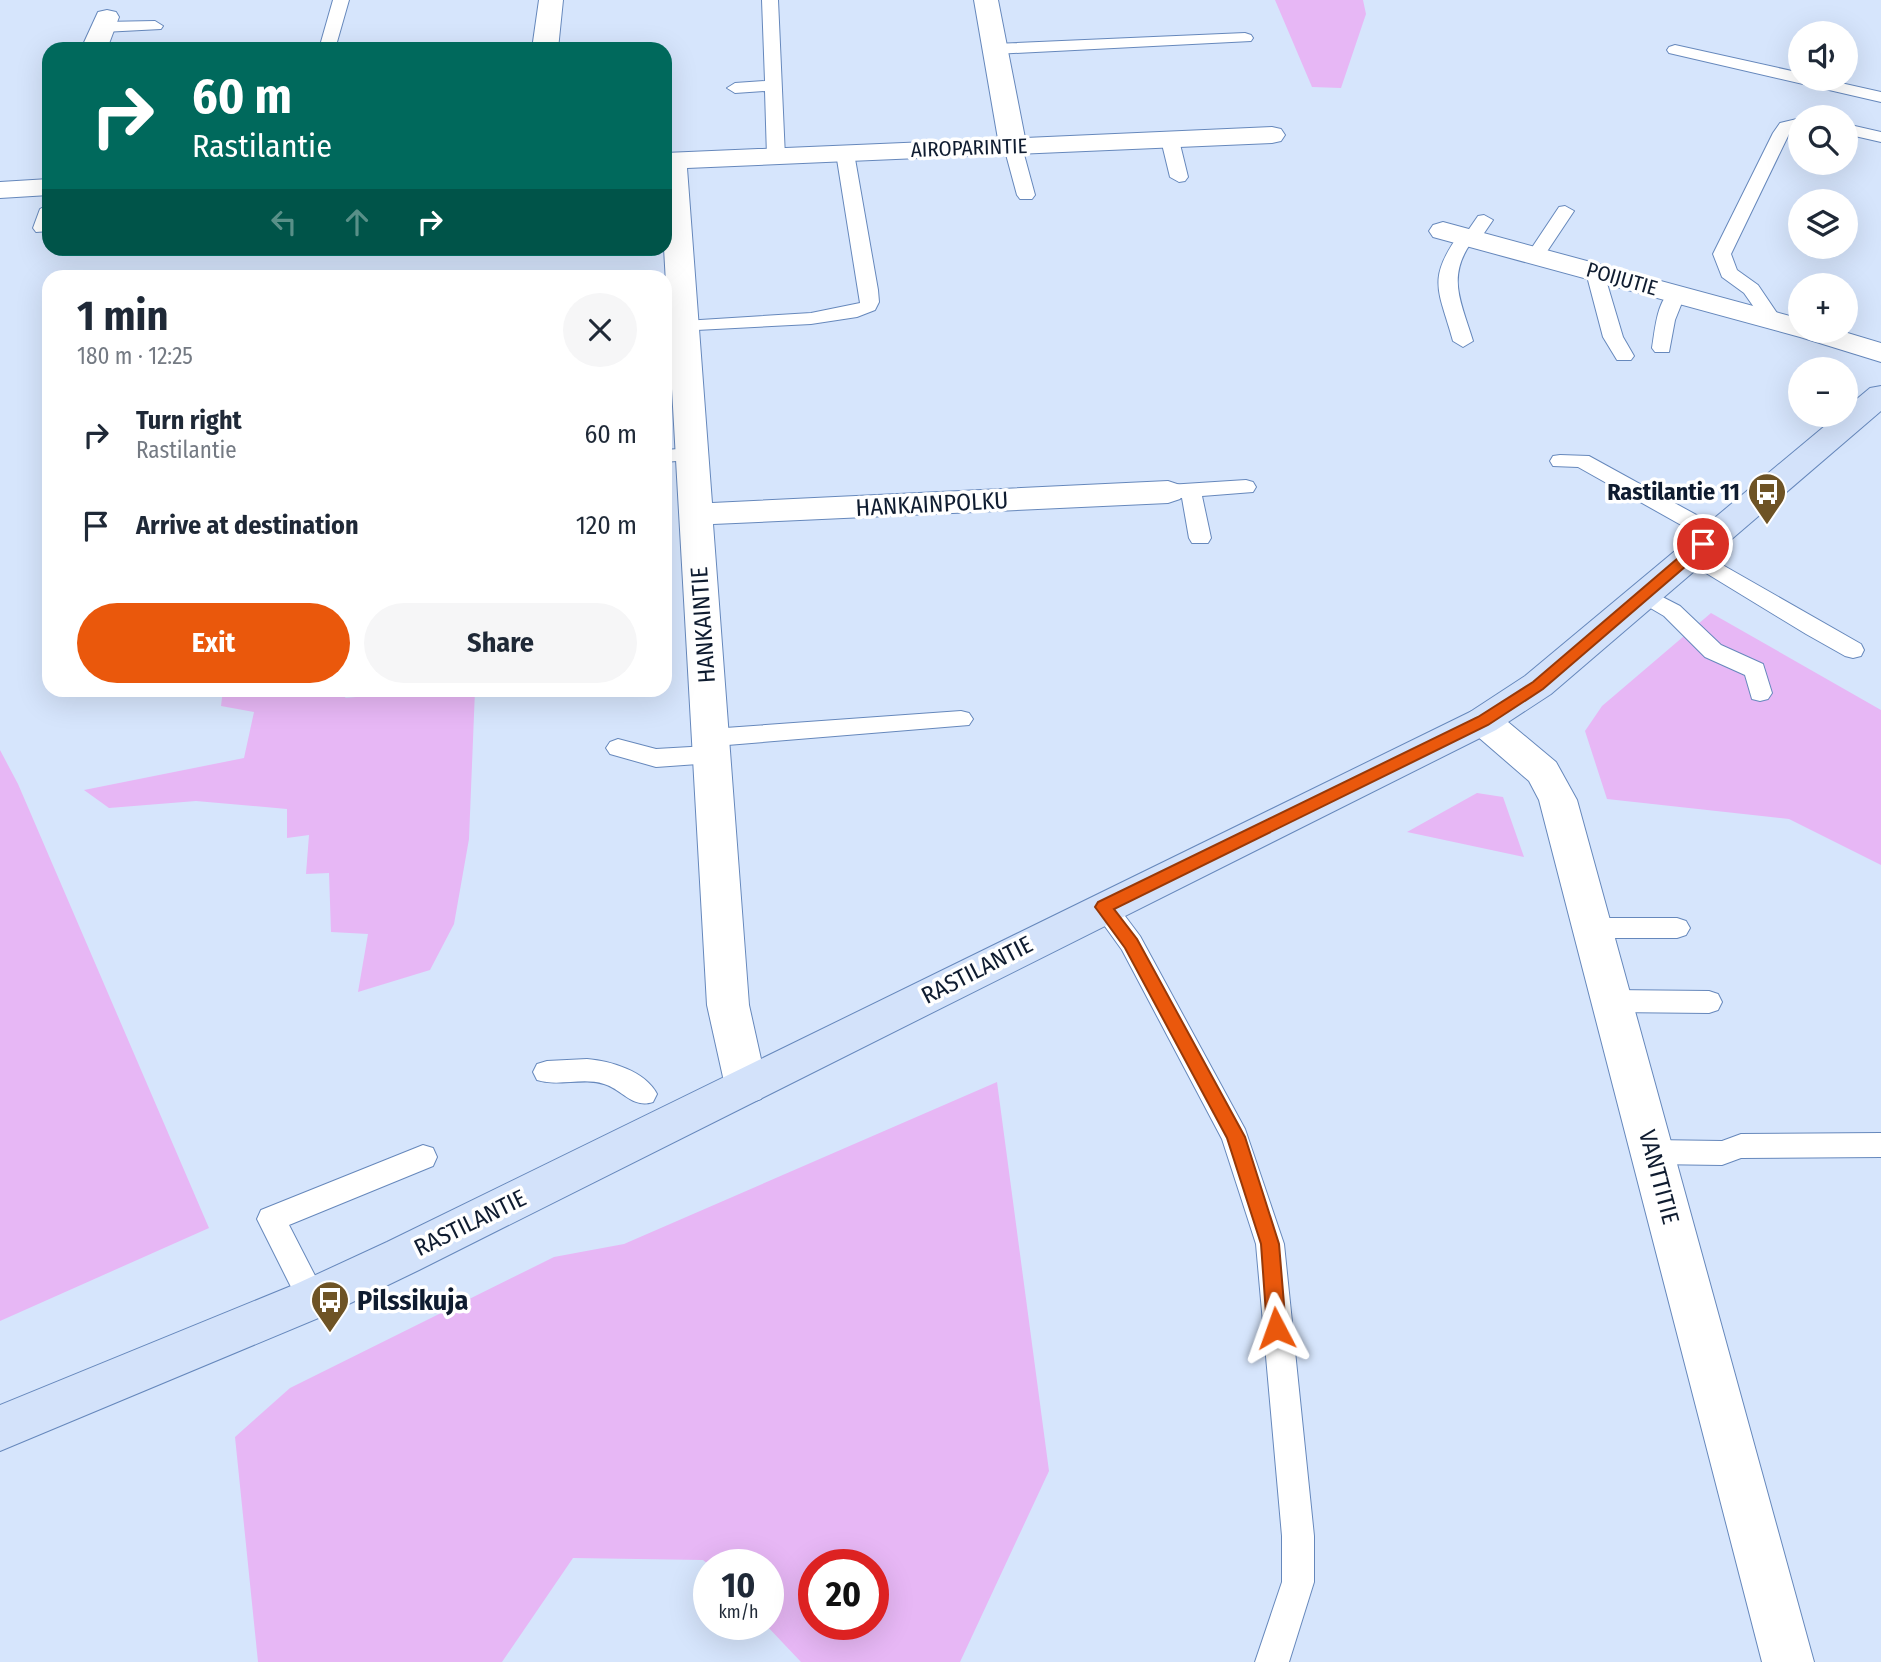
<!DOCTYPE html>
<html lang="en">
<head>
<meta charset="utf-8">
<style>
  :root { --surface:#fff; --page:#f6f6f7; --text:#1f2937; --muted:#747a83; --accent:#ea580c }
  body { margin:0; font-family:"Fira Sans Condensed",sans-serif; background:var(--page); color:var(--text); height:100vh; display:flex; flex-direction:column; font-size:26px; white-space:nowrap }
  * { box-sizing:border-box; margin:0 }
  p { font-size:23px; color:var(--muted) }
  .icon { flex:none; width:38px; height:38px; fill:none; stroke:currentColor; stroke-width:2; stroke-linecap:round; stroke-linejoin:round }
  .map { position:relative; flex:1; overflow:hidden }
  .side { position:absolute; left:42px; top:270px; width:630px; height:427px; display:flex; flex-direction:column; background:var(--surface); border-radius:21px; box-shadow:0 7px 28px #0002 }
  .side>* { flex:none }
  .banner { position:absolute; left:42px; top:42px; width:630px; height:214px; border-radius:21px; box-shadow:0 7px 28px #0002; background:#00695c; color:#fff; overflow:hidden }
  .tools { position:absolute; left:1788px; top:21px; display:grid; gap:14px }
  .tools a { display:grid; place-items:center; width:70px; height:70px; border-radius:50%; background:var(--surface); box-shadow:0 7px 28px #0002; font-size:35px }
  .speed { position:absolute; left:693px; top:1549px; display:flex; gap:14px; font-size:35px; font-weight:700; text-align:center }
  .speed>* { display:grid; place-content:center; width:91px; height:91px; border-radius:50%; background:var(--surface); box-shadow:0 7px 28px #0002; line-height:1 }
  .speed small { font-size:18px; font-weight:400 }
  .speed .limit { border:10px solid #d22; background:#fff; color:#111 }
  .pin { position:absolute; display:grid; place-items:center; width:60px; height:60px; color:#fff; margin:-30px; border:4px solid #fff; border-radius:50%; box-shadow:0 2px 7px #0007 }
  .me { position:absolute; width:77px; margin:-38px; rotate:356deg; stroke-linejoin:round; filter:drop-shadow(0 0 5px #0008) }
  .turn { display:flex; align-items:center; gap:24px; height:147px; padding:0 35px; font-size:32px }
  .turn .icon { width:91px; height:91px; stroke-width:2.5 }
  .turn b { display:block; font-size:49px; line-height:60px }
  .lanes { display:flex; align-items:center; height:66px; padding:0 35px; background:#0003; justify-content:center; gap:35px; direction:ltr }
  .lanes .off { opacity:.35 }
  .round { display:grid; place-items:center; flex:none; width:74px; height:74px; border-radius:37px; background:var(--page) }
  .summary { display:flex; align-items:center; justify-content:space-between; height:119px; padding:0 35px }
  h1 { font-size:42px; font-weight:700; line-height:52px }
  .cta { display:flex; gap:14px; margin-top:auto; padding:14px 35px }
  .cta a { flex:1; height:80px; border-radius:42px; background:var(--accent); color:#fff; font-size:28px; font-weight:700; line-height:80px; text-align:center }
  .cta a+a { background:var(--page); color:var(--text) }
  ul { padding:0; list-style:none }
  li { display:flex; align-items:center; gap:21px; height:91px; padding:0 35px }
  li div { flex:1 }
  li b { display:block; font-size:26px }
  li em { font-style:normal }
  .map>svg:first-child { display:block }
</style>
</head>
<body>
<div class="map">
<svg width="1881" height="1662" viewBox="0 0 1881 1662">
  <rect width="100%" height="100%" fill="#d6e5fc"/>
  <path fill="#e7b7f5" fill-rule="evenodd" d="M 1275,0 L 1363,0 L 1366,14 L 1341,88 L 1312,87 Z
    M 1711,613 L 1881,710 L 1881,865 L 1789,819 L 1607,799 L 1585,731 L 1602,706 Z
    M 223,690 L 350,690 L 345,698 L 436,690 L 475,690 L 469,839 L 454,924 L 430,970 L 358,992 L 368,934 L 331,932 L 329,873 L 306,874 L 309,835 L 287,838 L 287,809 L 196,801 L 109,808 L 84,790 L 244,758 L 254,712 L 221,706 Z
    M 0,750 L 18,784 L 209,1228 L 0,1321 Z
    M 1477,793 L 1503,797 L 1524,857 L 1407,832 Z
    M 997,1082 L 1049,1471 L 960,1662 L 801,1662 L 765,1624 L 768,1624 L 768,1564 L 709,1565 L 703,1560 L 573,1558 L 502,1662 L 258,1662 L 235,1437 L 290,1388 L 554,1257 L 624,1244 ZM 814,1564 L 873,1564 L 873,1624 L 814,1624 Z"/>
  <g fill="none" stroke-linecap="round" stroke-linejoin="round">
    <defs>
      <path id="lane" d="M 333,0 L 349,0 L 335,49 L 319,49 Z
        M 762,0 L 778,0 L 785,157 L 776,162 L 767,157 L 765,91 L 735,93 L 727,88 L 735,83 L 765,81 Z
        M 155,21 L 163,26 L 161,29 L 103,32 L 95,27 L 103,22 Z
        M 1245,33 L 1251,35 L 1253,38 L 1251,41 L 995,54 L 987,49 L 995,44 Z
        M 1675,45 L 1801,73 L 1801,79 L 1823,79 L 1881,92 L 1881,102 L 1669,53 L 1667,50 L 1669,47 Z
        M 1801,118 L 1801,128 L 1789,134 L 1731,254 L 1737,270 L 1758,285 L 1781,319 L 1772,325 L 1765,323 L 1744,293 L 1722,277 L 1713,254 L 1773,133 L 1780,123 Z
        M 1846,124 L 1881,132 L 1881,142 L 1846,134 Z
        M 1170,135 L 1179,140 L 1188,177 L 1185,181 L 1179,182 L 1170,177 L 1161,140 Z
        M 1013,142 L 1022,147 L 1035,195 L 1032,199 L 1020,199 L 1017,195 L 1004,147 Z
        M 845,148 L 854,153 L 878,290 L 879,302 L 875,310 L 857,317 L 811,324 L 677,331 L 674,327 L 684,321 L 811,313 L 860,303 L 836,153 Z
        M 49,204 L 49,231 L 36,232 L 33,228 L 40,209 Z
        M 1565,206 L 1574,211 L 1542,259 L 1536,260 L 1530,259 L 1527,255 L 1559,207 Z
        M 1484,215 L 1493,220 L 1478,242 L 1471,243 C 1446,278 1462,304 1473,341 L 1463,347 L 1453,341 C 1439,290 1426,280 1460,233 L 1467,232 L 1478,216 Z
        M 1601,267 L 1610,273 L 1606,280 L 1623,337 L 1634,356 L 1631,360 L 1617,360 L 1603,337 L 1588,280 L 1594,269 Z
        M 1676,289 L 1685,295 L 1675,320 L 1669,352 L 1655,352 L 1652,348 C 1655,331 1657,294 1676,289 Z
        M 692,448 L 699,449 L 702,454 L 699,459 L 665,462 L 665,450 Z
        M 1560,455 L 1589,456 L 1722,529 L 1725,534 L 1722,539 L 1706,539 L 1578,467 L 1553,466 L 1550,461 L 1553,456 Z
        M 1246,480 L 1253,482 L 1256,487 L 1253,492 L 1202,496 L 1211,538 L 1208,543 L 1192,543 L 1189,538 L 1182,498 L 1161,497 L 1158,492 L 1161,487 L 1168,485 Z
        M 1691,547 L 1861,644 L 1864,650 L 1861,656 L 1853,658 L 1845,656 L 1806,634 L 1683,559 L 1680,554 L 1683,549 Z
        M 1643,587 L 1680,606 L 1721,645 L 1763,664 L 1772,693 L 1768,699 L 1760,701 L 1752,699 L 1745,675 L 1705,657 L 1664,616 L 1635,599 L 1632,594 L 1635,589 Z
        M 961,711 L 969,713 L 973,719 L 969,725 L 715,746 L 720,748 L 724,754 L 720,760 L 712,763 L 656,767 L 610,754 L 606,748 L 610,742 L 618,739 L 656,749 L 708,746 L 703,744 L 699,738 L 703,732 L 711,729 Z
        M 1104,897 L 1113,900 L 1140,936 L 1245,1129 L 1284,1244 L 1314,1536 L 1314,1582 L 1289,1662 L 1255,1662 L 1282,1582 L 1282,1536 L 1256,1244 L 1222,1139 L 1122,950 L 1091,907 L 1095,900 Z
        M 1592,918 L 1677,918 L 1686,921 L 1690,928 L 1686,935 L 1677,938 L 1592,938 L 1583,935 L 1579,928 L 1583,921 Z
        M 1612,990 L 1709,991 L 1718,994 L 1722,1002 L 1718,1010 L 1709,1013 L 1612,1012 L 1603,1009 L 1599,1001 L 1603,993 Z
        M 587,1059 C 611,1061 645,1071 657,1094 L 653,1102 C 632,1109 622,1089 604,1084 C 582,1077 559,1087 537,1080 L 533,1072 L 537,1064 L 547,1061 Z
        M 1881,1133 L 1881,1157 L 1741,1158 L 1722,1165 L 1652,1164 L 1642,1161 L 1638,1152 L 1642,1143 L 1652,1140 L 1722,1141 L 1741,1134 Z
        M 423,1145 L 433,1148 L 437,1157 L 433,1166 L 289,1225 L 327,1299 L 322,1309 L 312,1312 L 302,1309 L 257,1219 L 261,1210 Z"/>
      <path id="street" d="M 539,0 L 563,0 L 558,49 L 532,49 Z
        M 974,0 L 998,0 L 1025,138 L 1272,127 L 1281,129 L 1285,135 L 1281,141 L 1272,143 L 687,168 L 712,503 L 1168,481 L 1180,485 L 1184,492 L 1180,499 L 1168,503 L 713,524 L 749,1005 L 767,1086 L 761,1099 L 746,1104 L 731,1099 L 725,1086 L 707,1005 L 664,248 L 665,153 L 998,139 Z
        M 107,10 L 116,12 L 119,17 L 107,49 L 81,49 L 98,12 Z
        M 49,179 L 49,195 L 0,198 L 0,182 Z
        M 1443,222 L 1801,319 L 1801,331 L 1841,331 L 1881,343 L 1881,362 L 1800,337 L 1433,237 L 1429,231 L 1433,225 Z
        M 1483,708 L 1496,712 L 1556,762 L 1577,800 L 1814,1662 L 1762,1662 L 1539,800 L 1529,781 L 1470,730 L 1465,721 L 1470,712 Z"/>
      <path id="secondary" d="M 1881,386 L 1881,411 L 1551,694 L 1496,730 L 419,1270 L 328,1314 L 0,1451 L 0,1405 L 296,1284 L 387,1242 L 1470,712 L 1525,676 L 1838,415 L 1846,415 L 1846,408 L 1870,388 Z"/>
    </defs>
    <use href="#lane" stroke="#6688bc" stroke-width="2"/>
    <use href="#street" stroke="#6688bc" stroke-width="2"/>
    <use href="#secondary" stroke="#6688bc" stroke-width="2"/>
    <use href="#lane" fill="#fff" fill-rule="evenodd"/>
    <use href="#street" fill="#fff" fill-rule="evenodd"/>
    <use href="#secondary" fill="#d3e2fa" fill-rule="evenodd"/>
  </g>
  <path fill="#ea580c" stroke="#983908" stroke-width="2" d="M 1703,540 L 1710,544 L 1708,547 L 1543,689 L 1488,725 L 1114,909 L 1137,939 L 1245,1137 L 1279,1244 L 1286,1328 L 1283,1334 L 1276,1337 L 1269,1334 L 1267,1328 L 1261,1244 L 1227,1138 L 1125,948 L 1098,911 L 1095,907 L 1098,902 L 1478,717 L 1533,682 L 1698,541 Z"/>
  <defs>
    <symbol id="bus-pin" viewBox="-11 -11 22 30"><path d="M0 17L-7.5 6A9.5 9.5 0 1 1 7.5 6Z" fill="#6e5325" stroke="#fff"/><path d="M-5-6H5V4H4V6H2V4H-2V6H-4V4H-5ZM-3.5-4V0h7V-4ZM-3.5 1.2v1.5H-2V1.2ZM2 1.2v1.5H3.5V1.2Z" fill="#fff"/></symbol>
  </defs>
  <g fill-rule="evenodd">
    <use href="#bus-pin" x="1745" y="470" width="44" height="60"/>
    <use href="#bus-pin" x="308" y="1278" width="44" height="60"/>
  </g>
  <g text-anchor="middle" stroke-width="7" stroke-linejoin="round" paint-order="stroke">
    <g font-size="21" fill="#0f1c30" stroke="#fff">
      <text transform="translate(969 148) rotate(-2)" y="7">AIROPARINTIE</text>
      <text transform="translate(1622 279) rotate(16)" y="7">POIJUTIE</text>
    </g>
    <g font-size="24" font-weight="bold" fill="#0f1c30" stroke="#fff" text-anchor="end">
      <text x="1740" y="500">Rastilantie 11</text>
    </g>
    <g font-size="24" fill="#0f1c30" stroke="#fff">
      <text transform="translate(932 504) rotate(-3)" y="8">HANKAINPOLKU</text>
      <text transform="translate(703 625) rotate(-94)" y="8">HANKAINTIE</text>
      <text transform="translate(977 970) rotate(-27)" y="8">RASTILANTIE</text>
      <text transform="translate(1659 1177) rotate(75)" y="8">VANTTITIE</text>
      <text transform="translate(470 1223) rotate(-26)" y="8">RASTILANTIE</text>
    </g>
    <g font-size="28" font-weight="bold" fill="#0f1c30" stroke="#fff" text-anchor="start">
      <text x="357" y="1310">Pilssikuja</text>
    </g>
  </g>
</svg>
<div class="tools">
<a><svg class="icon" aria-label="sound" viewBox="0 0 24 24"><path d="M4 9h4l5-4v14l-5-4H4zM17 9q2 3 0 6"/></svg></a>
<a><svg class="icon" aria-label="search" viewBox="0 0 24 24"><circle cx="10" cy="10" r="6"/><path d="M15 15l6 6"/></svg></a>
<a><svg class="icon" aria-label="layers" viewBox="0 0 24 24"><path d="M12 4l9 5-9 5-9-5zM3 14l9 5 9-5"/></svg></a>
<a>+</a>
<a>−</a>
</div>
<div class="speed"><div>10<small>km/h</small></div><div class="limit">20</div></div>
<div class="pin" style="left:1703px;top:544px;background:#d93025"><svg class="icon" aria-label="arrive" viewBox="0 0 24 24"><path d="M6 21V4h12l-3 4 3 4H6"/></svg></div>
<svg class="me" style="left:1276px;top:1328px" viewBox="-20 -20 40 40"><path d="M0-17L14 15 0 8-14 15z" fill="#ea580c" stroke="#fff" stroke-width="4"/></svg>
<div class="banner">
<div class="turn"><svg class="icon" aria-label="right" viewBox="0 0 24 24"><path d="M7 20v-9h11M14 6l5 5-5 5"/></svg><div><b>60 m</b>Rastilantie</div></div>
<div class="lanes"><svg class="icon off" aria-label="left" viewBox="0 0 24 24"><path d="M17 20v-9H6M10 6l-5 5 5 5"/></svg><svg class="icon off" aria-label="ahead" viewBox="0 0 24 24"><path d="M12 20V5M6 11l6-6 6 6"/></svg><svg class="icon" aria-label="right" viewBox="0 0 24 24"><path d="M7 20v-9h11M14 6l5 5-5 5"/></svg></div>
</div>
<section class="side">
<div class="summary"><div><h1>1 min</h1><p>180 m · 12:25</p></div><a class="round"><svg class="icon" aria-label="close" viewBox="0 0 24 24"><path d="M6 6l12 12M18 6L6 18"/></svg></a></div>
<ul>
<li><svg class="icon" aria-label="right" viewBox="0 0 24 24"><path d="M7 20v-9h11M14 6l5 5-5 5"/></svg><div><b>Turn right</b><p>Rastilantie</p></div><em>60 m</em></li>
<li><svg class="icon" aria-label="arrive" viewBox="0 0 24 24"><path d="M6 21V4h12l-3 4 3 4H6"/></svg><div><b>Arrive at destination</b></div><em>120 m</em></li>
</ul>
<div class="cta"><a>Exit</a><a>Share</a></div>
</section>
</div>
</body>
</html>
